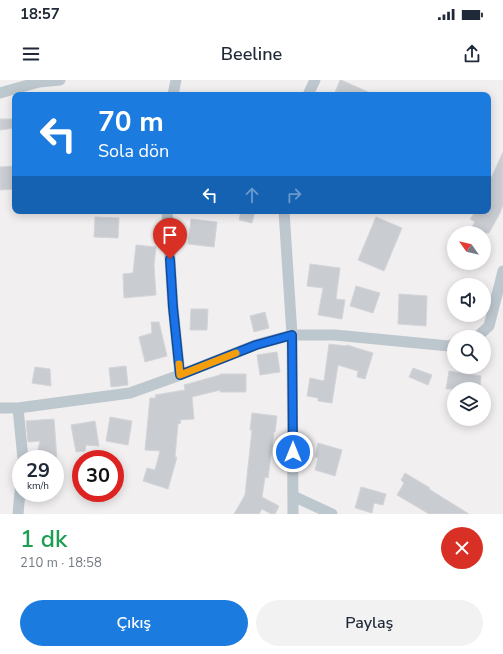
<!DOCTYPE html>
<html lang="tr">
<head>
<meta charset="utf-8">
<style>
  :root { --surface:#fff; --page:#f2f2f3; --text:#1f2937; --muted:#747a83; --accent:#1b7bdf }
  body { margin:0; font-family:"Nunito Sans",sans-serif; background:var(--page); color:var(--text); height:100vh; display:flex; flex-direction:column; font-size:15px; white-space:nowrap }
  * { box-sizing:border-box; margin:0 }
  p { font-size:13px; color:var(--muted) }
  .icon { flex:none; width:22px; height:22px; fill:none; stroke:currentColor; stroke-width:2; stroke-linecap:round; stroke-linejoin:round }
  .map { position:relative; height:434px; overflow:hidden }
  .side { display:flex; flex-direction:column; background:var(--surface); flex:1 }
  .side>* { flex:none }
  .banner { position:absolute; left:12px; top:12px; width:479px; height:122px; border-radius:8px; box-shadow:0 2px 10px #0003; background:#1b7bdf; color:#fff; overflow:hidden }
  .needle { width:26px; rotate:304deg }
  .tools { position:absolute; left:447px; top:146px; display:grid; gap:8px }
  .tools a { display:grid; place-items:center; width:44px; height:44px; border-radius:50%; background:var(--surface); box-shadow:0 2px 10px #0003; font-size:20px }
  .speed { position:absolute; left:12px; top:370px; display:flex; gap:8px; font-size:20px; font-weight:700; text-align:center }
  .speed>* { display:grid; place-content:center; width:52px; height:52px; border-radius:50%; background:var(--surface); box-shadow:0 2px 10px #0003; line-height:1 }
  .speed small { font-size:10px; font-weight:400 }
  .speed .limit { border:6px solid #d22; background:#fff; color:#111 }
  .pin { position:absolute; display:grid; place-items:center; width:34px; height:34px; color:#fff; margin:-41px -17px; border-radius:50% 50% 50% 0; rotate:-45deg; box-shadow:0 0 4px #0007 }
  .pin .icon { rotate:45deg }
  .me { position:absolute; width:44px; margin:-22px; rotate:0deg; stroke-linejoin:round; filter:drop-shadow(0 0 3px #0008) }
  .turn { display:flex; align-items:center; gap:14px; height:84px; padding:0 20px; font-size:18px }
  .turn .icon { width:52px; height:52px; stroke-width:2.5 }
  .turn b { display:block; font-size:28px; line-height:34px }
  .lanes { display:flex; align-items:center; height:38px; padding:0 20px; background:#0003; justify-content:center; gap:20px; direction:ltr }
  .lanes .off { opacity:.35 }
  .round { display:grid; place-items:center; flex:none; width:42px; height:42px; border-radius:21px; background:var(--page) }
  .summary { display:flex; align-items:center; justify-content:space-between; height:68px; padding:0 20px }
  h1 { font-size:24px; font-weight:600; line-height:30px; color:#1e9e55 }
  .primary-button { display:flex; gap:8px; margin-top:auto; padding:8px 20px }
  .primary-button a { flex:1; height:46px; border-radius:24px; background:var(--accent); color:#fff; font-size:16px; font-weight:600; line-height:46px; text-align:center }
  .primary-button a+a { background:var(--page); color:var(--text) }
  .status { display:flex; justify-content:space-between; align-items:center; height:28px; padding:0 20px; background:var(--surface); direction:ltr }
  .status svg { height:11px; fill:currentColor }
  header { display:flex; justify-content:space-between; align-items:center; height:52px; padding:0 20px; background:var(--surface); font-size:18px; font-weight:600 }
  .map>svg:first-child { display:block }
</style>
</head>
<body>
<div class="status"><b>18:57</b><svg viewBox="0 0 49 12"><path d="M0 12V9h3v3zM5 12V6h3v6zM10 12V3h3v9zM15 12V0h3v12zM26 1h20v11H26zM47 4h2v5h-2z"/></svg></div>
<header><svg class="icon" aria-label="menu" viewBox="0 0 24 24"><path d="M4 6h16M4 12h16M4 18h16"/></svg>Beeline<svg class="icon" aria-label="share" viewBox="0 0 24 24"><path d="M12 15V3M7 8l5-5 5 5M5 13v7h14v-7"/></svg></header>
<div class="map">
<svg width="503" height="434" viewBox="0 0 503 434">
  <rect width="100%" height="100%" fill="#f1efef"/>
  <path fill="#c9ccd1" stroke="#d3d5da" d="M 340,0 L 341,0 L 375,15 L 334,15 Z
    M 0,39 L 15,39 L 15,48 L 0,50 Z
    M 503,72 L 503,124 L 500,133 L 489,153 L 468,153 L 475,142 L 470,139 L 476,131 L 488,131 L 488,105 Z
    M 15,86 L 15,109 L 0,110 L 0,87 Z
    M 241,131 L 255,131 L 252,143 L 239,140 Z
    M 95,137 L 119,138 L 118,158 L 94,157 Z
    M 376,137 L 402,148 L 384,191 L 358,180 Z
    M 191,139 L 217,142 L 214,167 L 188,164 Z
    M 136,165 L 156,167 L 154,185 L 156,215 L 124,218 L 123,194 L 133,193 Z
    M 310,184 L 340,188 L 336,219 L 345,220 L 342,239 L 318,235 L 323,208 L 307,206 Z
    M 356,206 L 380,213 L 373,233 L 350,226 Z
    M 399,214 L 427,216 L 426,246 L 398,244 Z
    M 191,229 L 208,229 L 207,250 L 190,250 Z
    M 265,232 L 269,248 L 254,252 L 250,236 Z
    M 151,242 L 159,242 L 167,276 L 145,282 L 139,257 L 152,253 Z
    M 329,264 L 347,266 L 347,265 L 373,273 L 365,299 L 357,297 L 358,291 L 338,285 L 332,323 L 318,321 L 318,318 L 307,316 L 310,298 L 324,301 Z
    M 277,272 L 280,292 L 260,295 L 257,275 Z
    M 126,286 L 128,305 L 111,307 L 109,288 Z
    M 35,287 L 50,289 L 51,306 L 32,303 Z
    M 413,288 L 432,295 L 428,305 L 409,297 Z
    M 449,291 L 481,296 L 480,309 L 446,309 Z
    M 220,294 L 246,294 L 246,312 L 220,312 L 220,310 L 192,317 L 194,339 L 180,340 L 181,343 L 178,344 L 175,377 L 177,377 L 168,409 L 143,401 L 147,388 L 155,390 L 160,371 L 145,370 L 150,318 L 156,318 L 155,315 L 185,310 L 184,305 L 220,295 Z
    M 252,333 L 277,336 L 275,352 L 274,352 L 268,398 L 265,397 L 262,417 L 279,426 L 275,434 L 271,434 L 262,429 L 259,434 L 234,434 L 245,415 L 252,350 L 250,350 Z
    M 110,337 L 132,341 L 128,365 L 106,361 Z
    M 54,339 L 57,379 L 36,379 L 40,361 L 28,362 L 26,341 Z
    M 95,341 L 99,366 L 86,365 L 85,371 L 76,372 L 71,345 Z
    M 318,363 L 342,370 L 335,396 L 315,390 L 318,378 L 315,377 Z
    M 405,393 L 430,408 L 429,409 L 469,434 L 429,434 L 397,415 L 404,403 L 401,400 Z
    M 361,407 L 386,414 L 383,425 L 374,423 L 372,433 L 355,428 Z"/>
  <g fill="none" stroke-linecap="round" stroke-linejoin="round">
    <path stroke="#bdc7ce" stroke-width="11" d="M 0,13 L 39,2 L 60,0
      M 173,15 L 176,0
      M 308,15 L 315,0
      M 167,131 L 173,227 L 180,295
      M 284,131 L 292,255 L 293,434
      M 477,257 L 489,246 L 503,191
      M 0,328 L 18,328 L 130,313 L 180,295 L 255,265 L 292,255 L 335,255 L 449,266 L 454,264
      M 18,328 L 23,379
      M 293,416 L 332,434
      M 18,434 L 21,401"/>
  </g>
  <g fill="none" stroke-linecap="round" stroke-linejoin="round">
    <defs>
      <path id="route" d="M 170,179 L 173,227 L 180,295 L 256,265 L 292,255 L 293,372"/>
    </defs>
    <use href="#route" stroke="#114b97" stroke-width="10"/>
    <use href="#route" stroke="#1a73e8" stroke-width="7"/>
    <path stroke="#f59e0b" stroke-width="7" d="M 179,284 L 180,295 L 236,273"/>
  </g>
</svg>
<div class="tools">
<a><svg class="needle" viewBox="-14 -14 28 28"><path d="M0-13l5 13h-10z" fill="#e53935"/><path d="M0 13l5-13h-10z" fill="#747a83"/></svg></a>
<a><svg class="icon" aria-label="sound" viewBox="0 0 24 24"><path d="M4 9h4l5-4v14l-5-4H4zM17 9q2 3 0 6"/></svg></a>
<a><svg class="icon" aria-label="search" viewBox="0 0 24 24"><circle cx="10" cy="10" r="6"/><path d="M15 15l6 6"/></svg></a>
<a><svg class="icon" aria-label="layers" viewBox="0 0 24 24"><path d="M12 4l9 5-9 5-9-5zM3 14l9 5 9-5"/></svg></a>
</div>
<div class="speed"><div>29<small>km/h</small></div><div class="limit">30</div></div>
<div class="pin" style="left:170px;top:179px;background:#d93025"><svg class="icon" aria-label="arrive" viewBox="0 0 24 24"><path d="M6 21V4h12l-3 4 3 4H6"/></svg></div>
<svg class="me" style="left:293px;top:372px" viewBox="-20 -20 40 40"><circle r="17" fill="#1a73e8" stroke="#fff" stroke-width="3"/><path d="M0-11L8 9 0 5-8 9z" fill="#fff"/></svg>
<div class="banner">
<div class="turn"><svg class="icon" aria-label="left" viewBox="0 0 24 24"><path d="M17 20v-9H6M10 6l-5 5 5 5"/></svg><div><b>70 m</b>Sola dön</div></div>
<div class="lanes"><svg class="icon" aria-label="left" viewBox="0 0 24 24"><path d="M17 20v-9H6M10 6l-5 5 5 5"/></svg><svg class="icon off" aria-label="ahead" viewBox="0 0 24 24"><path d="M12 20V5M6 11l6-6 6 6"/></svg><svg class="icon off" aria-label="right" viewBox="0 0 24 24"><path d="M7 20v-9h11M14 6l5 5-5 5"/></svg></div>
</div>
</div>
<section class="side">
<div class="summary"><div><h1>1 dk</h1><p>210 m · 18:58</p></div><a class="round" style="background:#d93025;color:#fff"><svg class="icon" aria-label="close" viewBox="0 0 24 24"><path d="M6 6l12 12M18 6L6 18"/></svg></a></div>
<div class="primary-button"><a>Çıkış</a><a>Paylaş</a></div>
</section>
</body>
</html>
